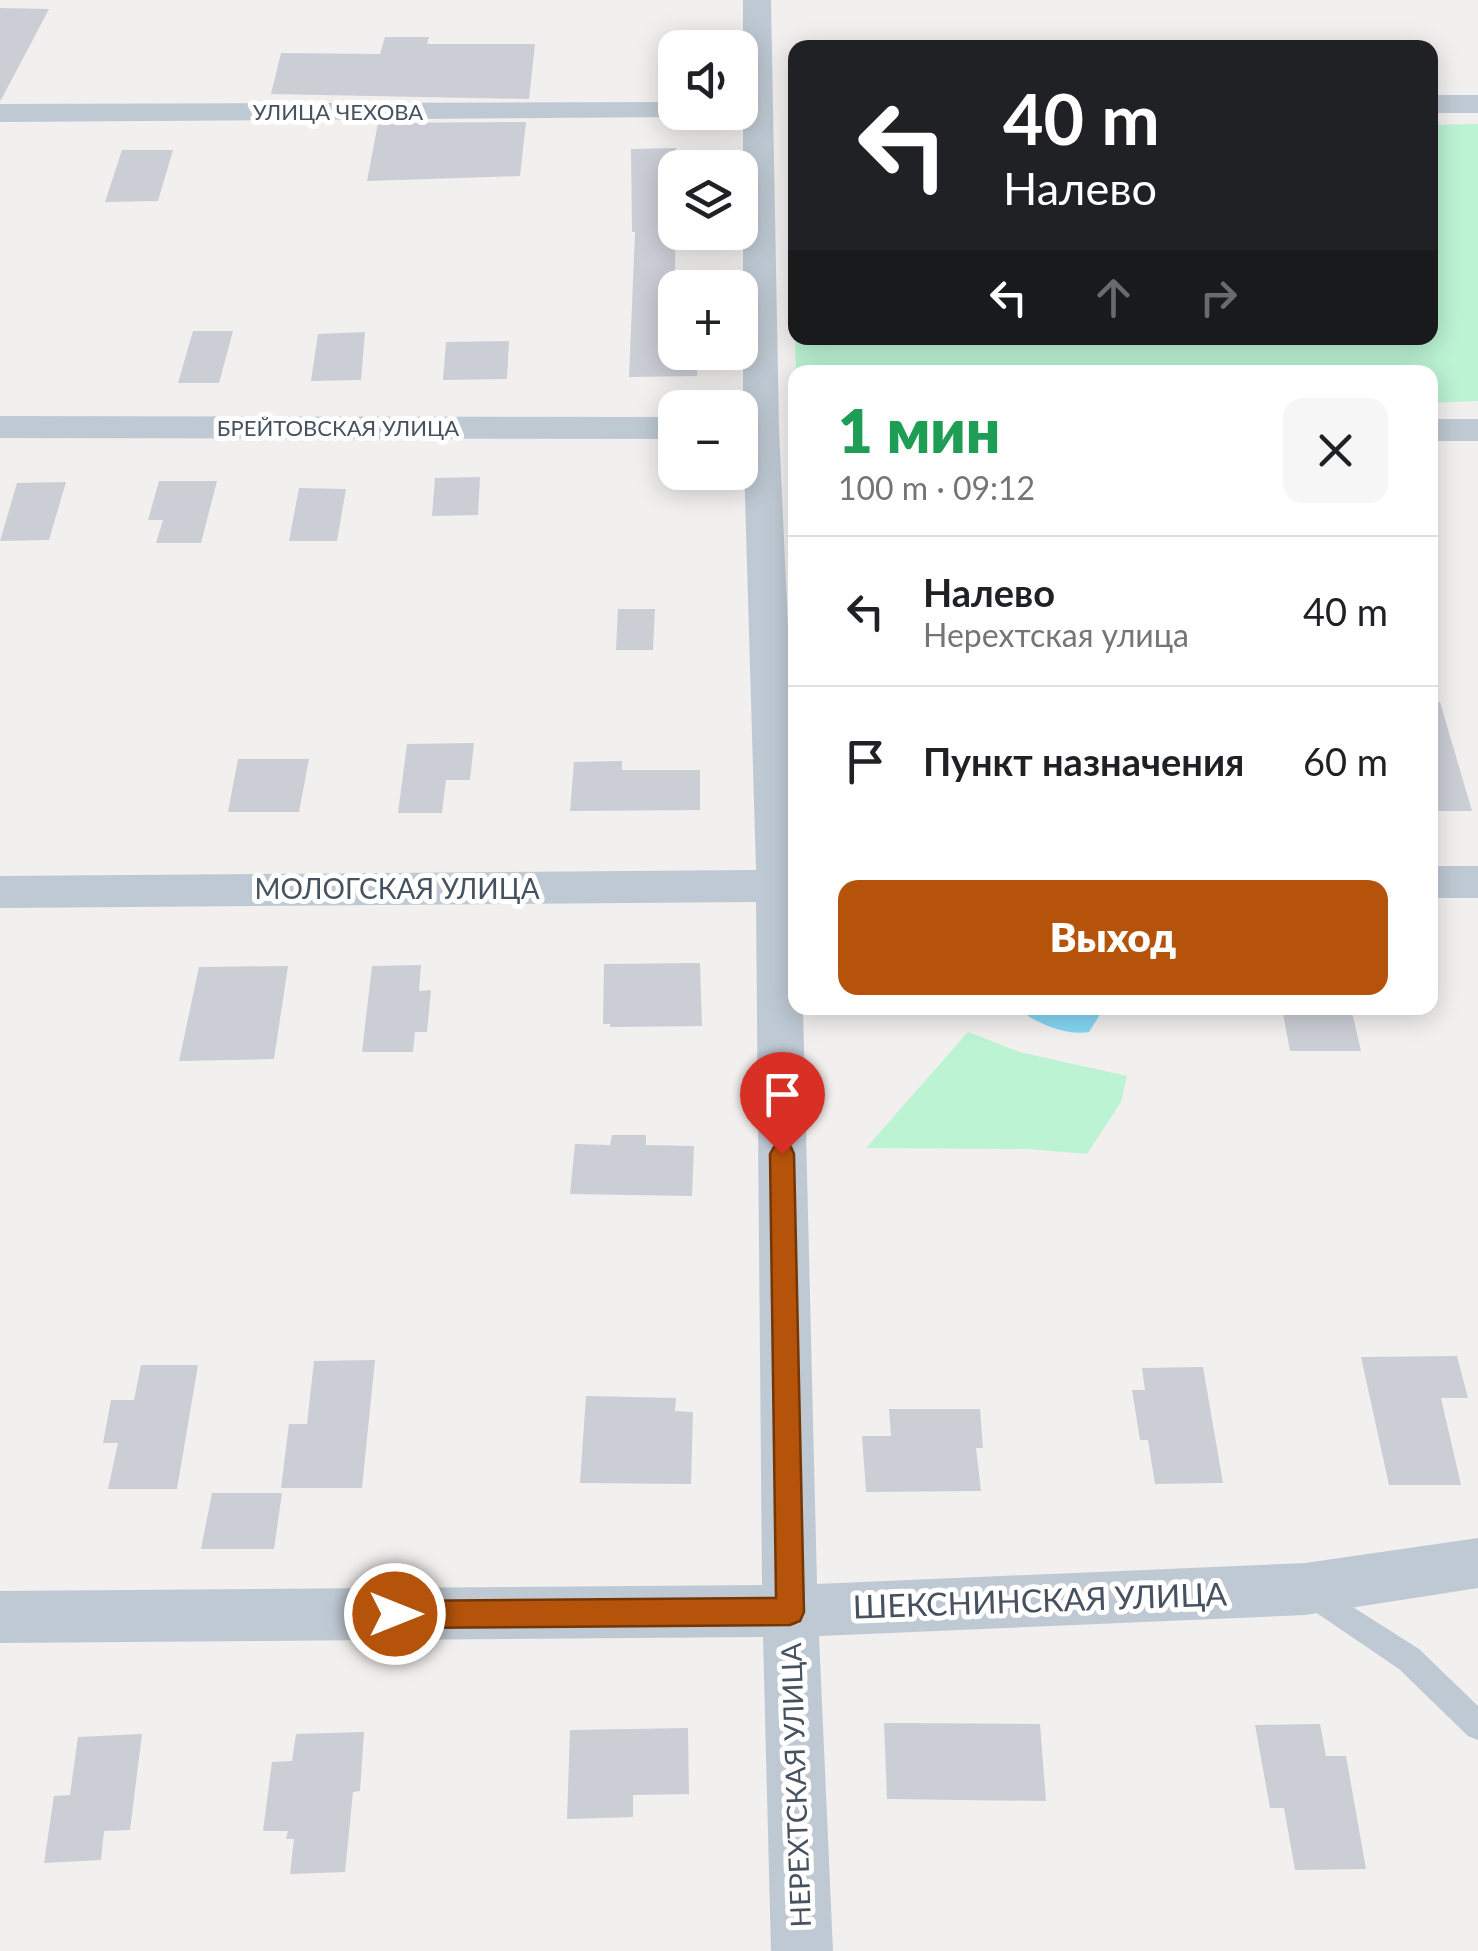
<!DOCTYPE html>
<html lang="ru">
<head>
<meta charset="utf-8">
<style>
  :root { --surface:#fff; --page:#f6f6f6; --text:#202124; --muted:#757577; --line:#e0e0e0; --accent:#b45309 }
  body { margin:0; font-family:Lato,sans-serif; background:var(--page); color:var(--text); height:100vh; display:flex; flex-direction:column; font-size:38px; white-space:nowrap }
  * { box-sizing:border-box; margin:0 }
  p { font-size:32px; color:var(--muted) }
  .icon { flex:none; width:55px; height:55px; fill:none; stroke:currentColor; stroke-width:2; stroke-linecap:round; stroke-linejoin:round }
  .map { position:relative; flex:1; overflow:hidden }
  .sheet { position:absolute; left:788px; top:365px; width:650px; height:650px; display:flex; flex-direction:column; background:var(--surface); border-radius:20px; box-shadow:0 5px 25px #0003 }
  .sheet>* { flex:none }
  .banner { position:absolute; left:788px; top:40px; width:650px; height:305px; border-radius:20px; box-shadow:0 5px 25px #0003; background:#202124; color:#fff; overflow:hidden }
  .buttons { position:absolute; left:658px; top:30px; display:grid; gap:20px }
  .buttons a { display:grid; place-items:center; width:100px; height:100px; border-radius:20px; background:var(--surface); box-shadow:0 5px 25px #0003; font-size:50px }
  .pin { position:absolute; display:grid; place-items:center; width:85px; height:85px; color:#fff; margin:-102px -42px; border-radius:50% 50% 50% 0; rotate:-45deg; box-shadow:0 0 10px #0007 }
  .pin .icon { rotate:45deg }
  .me { position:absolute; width:110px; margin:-55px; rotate:90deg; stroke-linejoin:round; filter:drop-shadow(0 0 8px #0008) }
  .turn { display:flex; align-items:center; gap:35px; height:210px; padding:0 50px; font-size:45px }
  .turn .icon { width:130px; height:130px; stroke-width:2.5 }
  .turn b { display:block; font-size:70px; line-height:85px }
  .lanes { display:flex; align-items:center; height:95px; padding:0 50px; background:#0003; justify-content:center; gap:50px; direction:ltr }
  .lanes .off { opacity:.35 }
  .round { display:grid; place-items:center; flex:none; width:105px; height:105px; border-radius:20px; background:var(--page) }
  .summary { display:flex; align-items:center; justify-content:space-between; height:170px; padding:0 50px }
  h1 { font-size:60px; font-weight:800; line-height:75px; color:#1e9e55 }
  .cta { display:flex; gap:20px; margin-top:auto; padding:20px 50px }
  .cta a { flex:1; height:115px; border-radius:20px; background:var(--accent); color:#fff; font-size:40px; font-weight:800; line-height:115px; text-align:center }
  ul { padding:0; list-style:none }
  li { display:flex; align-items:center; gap:30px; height:150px; padding:0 50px; border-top:2px solid var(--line) }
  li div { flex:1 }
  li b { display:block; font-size:38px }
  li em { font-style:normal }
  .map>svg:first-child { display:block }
</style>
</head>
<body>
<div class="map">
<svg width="1478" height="1951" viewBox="0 0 1478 1951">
  <rect width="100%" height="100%" fill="#f2efef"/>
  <path fill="#bbf3d3" d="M 1478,124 L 1478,401 L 1430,403 L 1430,372 L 796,372 L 789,126 L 795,126 L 795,338 L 1430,338 L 1430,125 Z
    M 968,1032 L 1019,1052 L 1127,1076 L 1121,1102 L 1087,1154 L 1028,1149 L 866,1148 Z"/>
  <path fill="#84d7f3" d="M 1017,1008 L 1104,1008 L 1089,1032 C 1066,1036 1035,1023 1017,1008 Z"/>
  <path fill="#cbced5" d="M 0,8 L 49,9 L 1,100 L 0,100 Z
    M 385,37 L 429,37 L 427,44 L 535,44 L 529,99 L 271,94 L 281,53 L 380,54 Z
    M 526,122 L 520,176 L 367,181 L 378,123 Z
    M 676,148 L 675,282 L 699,286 L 675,288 L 675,352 L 698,352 L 697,376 L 629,377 L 635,232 L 632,232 L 631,149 Z
    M 122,150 L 173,150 L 158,201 L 105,202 Z
    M 193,331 L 233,331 L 219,383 L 178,383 Z
    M 365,332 L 361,380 L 311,381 L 318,334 Z
    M 509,341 L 507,379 L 443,380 L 446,342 Z
    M 480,477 L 478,515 L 432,516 L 435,478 Z
    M 159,481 L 217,481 L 201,543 L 156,543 L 163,520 L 148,520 Z
    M 66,482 L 49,540 L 0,541 L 17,483 Z
    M 299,488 L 346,489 L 337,541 L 289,541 Z
    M 618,609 L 655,609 L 653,650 L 616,650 Z
    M 1440,702 L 1472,811 L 1430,811 L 1430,704 Z
    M 474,743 L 470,780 L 446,780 L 442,813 L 398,813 L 407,744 Z
    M 238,759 L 309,759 L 299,812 L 228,812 Z
    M 622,761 L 622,770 L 700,770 L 700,810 L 570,811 L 574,762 Z
    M 700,963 L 702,1026 L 610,1027 L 610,1024 L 603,1024 L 604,964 Z
    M 421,965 L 419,991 L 431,990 L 427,1032 L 415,1032 L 413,1052 L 362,1052 L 372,966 Z
    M 288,966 L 274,1059 L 179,1061 L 199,967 Z
    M 1282,1008 L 1351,1008 L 1361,1051 L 1290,1051 Z
    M 612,1135 L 646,1135 L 646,1145 L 694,1146 L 692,1196 L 570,1194 L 575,1144 L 610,1145 Z
    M 1457,1356 L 1468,1398 L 1441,1398 L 1461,1485 L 1389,1485 L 1361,1357 Z
    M 375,1360 L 362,1488 L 281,1488 L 289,1424 L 307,1424 L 314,1361 Z
    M 141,1365 L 198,1365 L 177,1489 L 108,1489 L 118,1443 L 103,1443 L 111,1400 L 134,1400 Z
    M 1203,1367 L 1223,1483 L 1155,1484 L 1148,1440 L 1140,1440 L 1132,1390 L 1145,1390 L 1142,1368 Z
    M 586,1396 L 676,1398 L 675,1411 L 693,1412 L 691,1484 L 580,1483 Z
    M 889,1409 L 980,1409 L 983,1448 L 976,1448 L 981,1491 L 866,1492 L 862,1436 L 891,1436 Z
    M 212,1493 L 282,1493 L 274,1549 L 201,1549 Z
    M 884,1723 L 1040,1724 L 1046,1801 L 887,1799 Z
    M 1320,1724 L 1326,1756 L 1346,1756 L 1366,1869 L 1295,1870 L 1284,1808 L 1270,1808 L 1255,1725 Z
    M 688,1728 L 689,1794 L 633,1795 L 633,1817 L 567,1819 L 570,1730 Z
    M 364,1732 L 360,1791 L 353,1792 L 345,1872 L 290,1874 L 294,1839 L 286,1839 L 288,1831 L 263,1831 L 272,1762 L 292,1761 L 296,1734 Z
    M 142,1734 L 130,1830 L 104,1831 L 101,1860 L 44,1863 L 54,1796 L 70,1795 L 78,1737 Z"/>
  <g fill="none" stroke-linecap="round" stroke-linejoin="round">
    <path fill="#bfc9d3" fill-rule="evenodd" d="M 1312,1581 L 1419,1649 L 1478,1706 L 1478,1740 L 1468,1736 L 1399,1669 L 1302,1603 L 1298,1594 L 1302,1585 Z"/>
    <path fill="#bfc9d3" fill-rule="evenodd" d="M 743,0 L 771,0 L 779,429 L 795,783 L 795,1008 L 803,1008 L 817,1584 L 1305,1563 L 1478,1538 L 1478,1588 L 1305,1615 L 819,1636 L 833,1951 L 771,1951 L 763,1637 L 0,1643 L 0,1591 L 762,1585 L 756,902 L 0,908 L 0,876 L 756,870 L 743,429 Z
      M 1430,95 L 1478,95 L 1478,113 L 1430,113 Z
      M 675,102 L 675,112 L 689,112 L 686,117 L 0,122 L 0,104 Z
      M 0,416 L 675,417 L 675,439 L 0,438 Z
      M 1430,419 L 1478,419 L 1478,441 L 1430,441 Z
      M 1430,866 L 1478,866 L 1478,898 L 1430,898 Z"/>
  </g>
  <path fill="#b45309" stroke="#753606" stroke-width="2.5" d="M 782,1144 L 791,1147 L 794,1154 L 804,1612 L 800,1621 L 790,1625 L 395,1628 L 385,1624 L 381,1614 L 385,1605 L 395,1601 L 776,1598 L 770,1154 L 774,1147 Z"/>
  <g text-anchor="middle" stroke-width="10" stroke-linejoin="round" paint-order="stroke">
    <g font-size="22" fill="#46525f" stroke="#fff">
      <text x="338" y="120">УЛИЦА ЧЕХОВА</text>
      <text x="338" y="436">БРЕЙТОВСКАЯ УЛИЦА</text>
    </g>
    <g font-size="28" fill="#46525f" stroke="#fff">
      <text x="397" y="899">МОЛОГСКАЯ УЛИЦА</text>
      <text transform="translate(796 1785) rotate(-92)" y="10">НЕРЕХТСКАЯ УЛИЦА</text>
    </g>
    <g font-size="32" fill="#46525f" stroke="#fff">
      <text transform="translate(1040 1601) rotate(-2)" y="11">ШЕКСНИНСКАЯ УЛИЦА</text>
    </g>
  </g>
</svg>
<div class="buttons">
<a><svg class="icon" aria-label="sound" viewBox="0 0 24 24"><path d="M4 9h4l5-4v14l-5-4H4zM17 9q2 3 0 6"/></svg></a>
<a><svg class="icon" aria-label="layers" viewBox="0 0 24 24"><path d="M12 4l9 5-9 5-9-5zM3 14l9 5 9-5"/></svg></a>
<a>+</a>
<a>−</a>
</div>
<div class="pin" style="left:782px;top:1154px;background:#d93025"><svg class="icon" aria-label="arrive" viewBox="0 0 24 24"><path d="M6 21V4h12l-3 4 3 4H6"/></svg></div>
<svg class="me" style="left:395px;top:1614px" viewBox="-20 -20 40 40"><circle r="17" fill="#b45309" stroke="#fff" stroke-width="3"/><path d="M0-11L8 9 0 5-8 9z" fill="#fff"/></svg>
<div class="banner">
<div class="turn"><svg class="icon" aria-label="left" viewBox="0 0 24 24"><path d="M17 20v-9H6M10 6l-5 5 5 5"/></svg><div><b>40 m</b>Налево</div></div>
<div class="lanes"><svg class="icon" aria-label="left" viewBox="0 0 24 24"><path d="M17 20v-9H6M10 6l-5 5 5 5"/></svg><svg class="icon off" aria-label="ahead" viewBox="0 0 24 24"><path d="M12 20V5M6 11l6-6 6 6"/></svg><svg class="icon off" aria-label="right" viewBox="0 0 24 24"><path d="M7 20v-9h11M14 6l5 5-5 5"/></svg></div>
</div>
<section class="sheet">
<div class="summary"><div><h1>1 мин</h1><p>100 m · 09:12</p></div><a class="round"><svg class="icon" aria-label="close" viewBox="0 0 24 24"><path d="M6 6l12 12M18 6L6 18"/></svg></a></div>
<ul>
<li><svg class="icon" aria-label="left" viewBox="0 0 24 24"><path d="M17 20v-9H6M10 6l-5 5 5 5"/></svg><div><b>Налево</b><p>Нерехтская улица</p></div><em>40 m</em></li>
<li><svg class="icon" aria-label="arrive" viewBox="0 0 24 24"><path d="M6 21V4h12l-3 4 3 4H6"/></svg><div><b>Пункт назначения</b></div><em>60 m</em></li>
</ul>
<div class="cta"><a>Выход</a></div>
</section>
</div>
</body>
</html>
